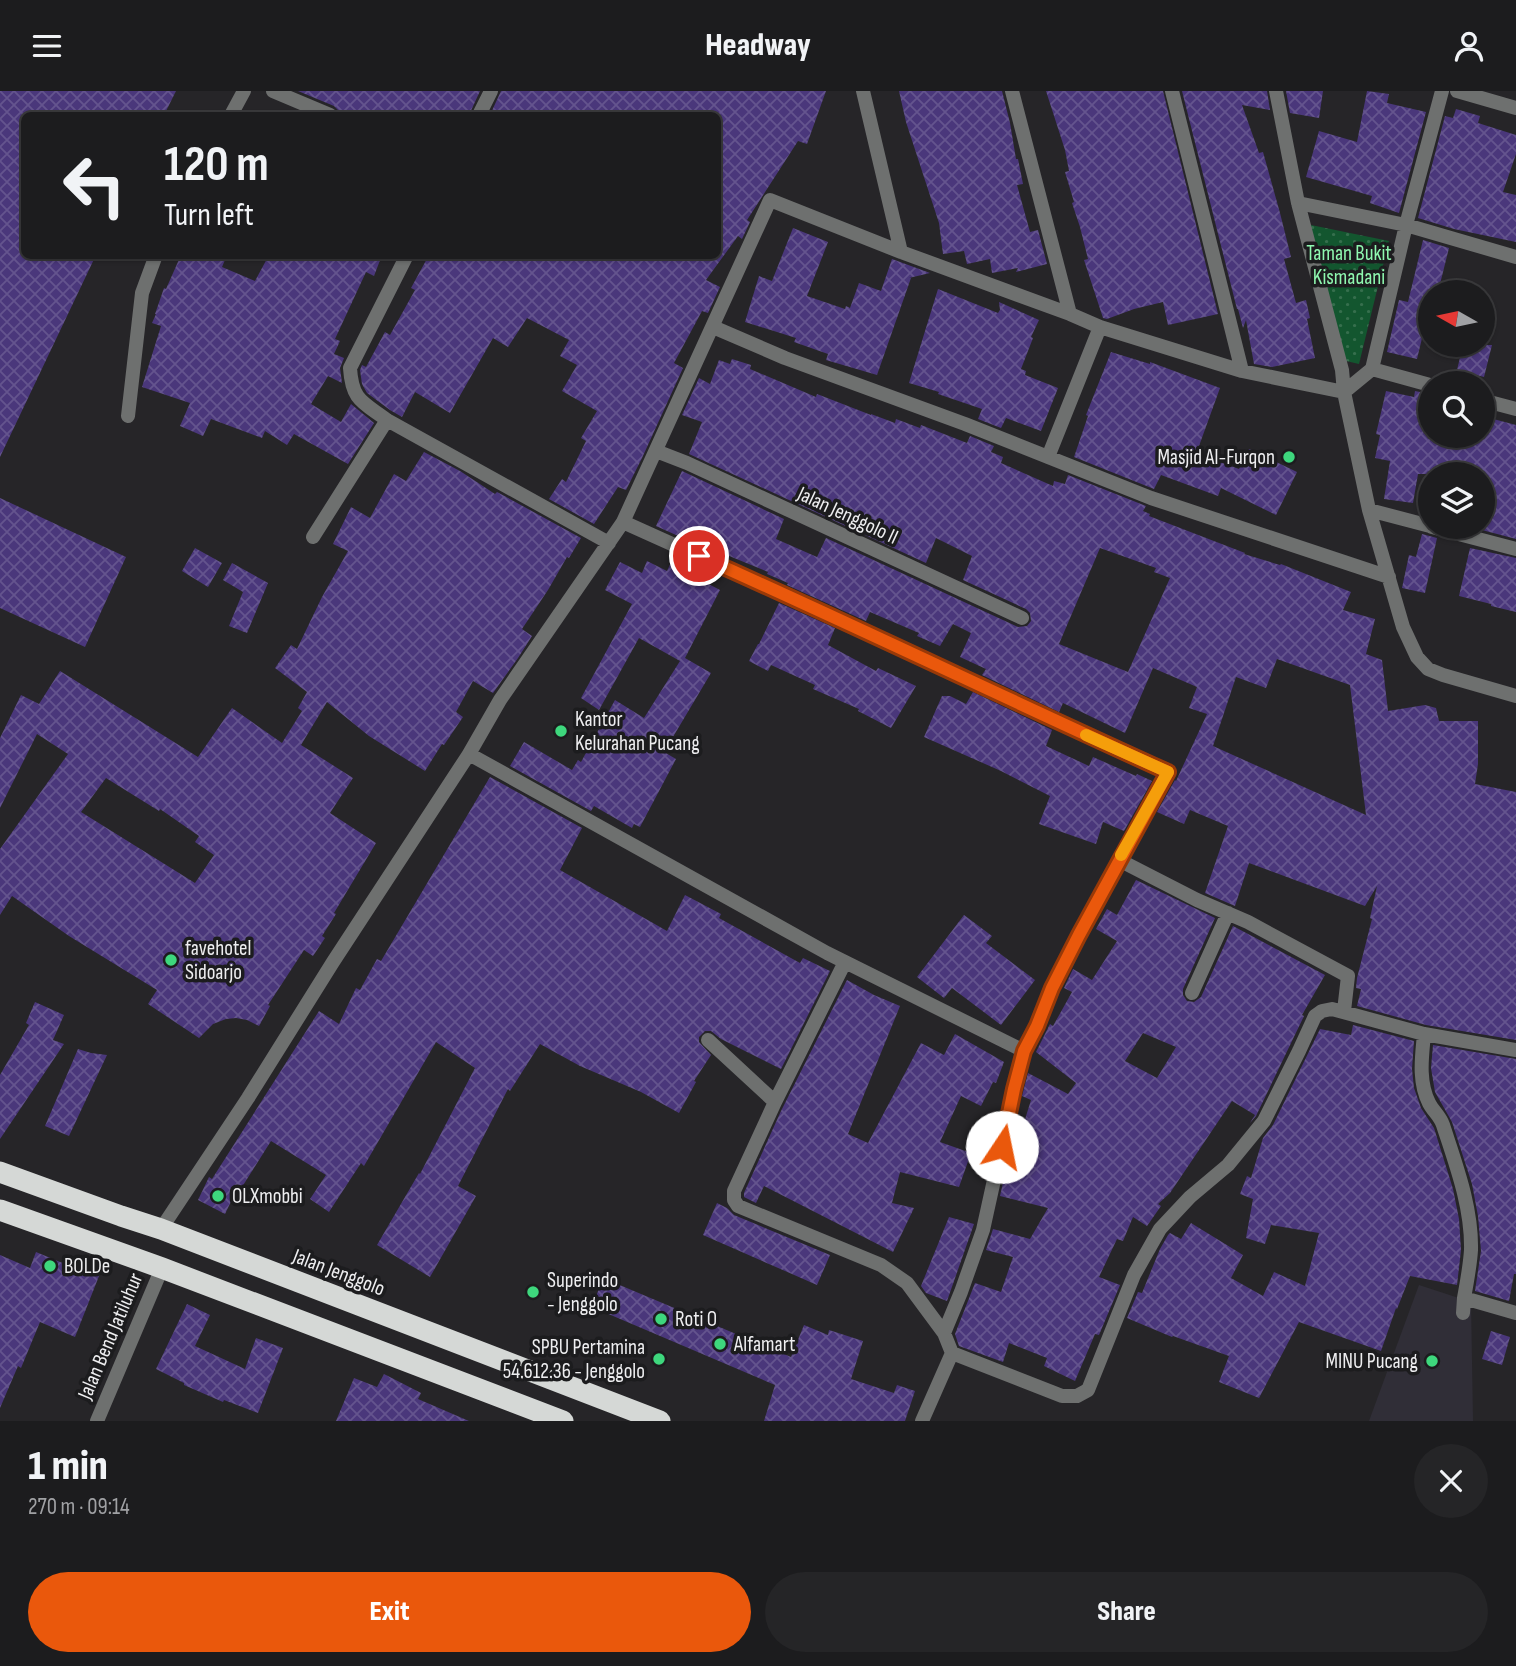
<!DOCTYPE html>
<html lang="en">
<head>
<meta charset="utf-8">
<style>
  :root { --surface:#1c1c1e; --page:#252527; --text:#f1f3f6; --muted:#a0a1a4; --line:#3a3a3c; --accent:#ea580c }
  body { margin:0; font-family:"Sofia Sans Condensed",sans-serif; background:var(--page); color:var(--text); height:100vh; display:flex; flex-direction:column; font-size:26px; white-space:nowrap }
  * { box-sizing:border-box; margin:0 }
  p { font-size:23px; color:var(--muted) }
  .icon { flex:none; width:38px; height:38px; fill:none; stroke:currentColor; stroke-width:2; stroke-linecap:round; stroke-linejoin:round }
  .map { position:relative; height:1330px; overflow:hidden }
  .side { display:flex; flex-direction:column; background:var(--surface); flex:1 }
  .side>* { flex:none }
  .top-card { position:absolute; left:21px; top:21px; width:700px; height:147px; border-radius:10px; box-shadow:0 2px 5px #0004,0 0 0 2px var(--line); background:#1c1c1e; color:var(--text); overflow:hidden }
  .needle { width:46px; rotate:279deg }
  .tools { position:absolute; left:1418px; top:189px; display:grid; gap:14px }
  .tools a { display:grid; place-items:center; width:77px; height:77px; border-radius:50%; background:var(--surface); box-shadow:0 2px 5px #0004,0 0 0 2px var(--line); font-size:35px }
  .pin { position:absolute; display:grid; place-items:center; width:60px; height:60px; color:#fff; margin:-30px; border:4px solid #fff; border-radius:50%; box-shadow:0 2px 7px #0007 }
  .me { position:absolute; width:77px; margin:-38px; rotate:11deg; stroke-linejoin:round; filter:drop-shadow(0 0 5px #0008) }
  .turn { display:flex; align-items:center; gap:24px; height:147px; padding:0 28px; font-size:32px }
  .turn .icon { width:91px; height:91px; stroke-width:2.5 }
  .turn b { display:block; font-size:49px; line-height:60px }
  .round { display:grid; place-items:center; flex:none; width:74px; height:74px; border-radius:37px; background:var(--page) }
  .head { display:flex; align-items:center; justify-content:space-between; height:119px; padding:0 28px }
  h1 { font-size:42px; font-weight:800; line-height:52px }
  .button { display:flex; gap:14px; margin-top:auto; padding:14px 28px }
  .button a { flex:1; height:80px; border-radius:42px; background:var(--accent); color:#fff; font-size:28px; font-weight:800; line-height:80px; text-align:center }
  .button a+a { background:var(--page); color:var(--text) }
  header { display:flex; justify-content:space-between; align-items:center; height:91px; padding:0 28px; background:var(--surface); font-size:32px; font-weight:800 }
  .map>svg:first-child { display:block }
</style>
</head>
<body>
<header><svg class="icon" aria-label="menu" viewBox="0 0 24 24"><path d="M4 6h16M4 12h16M4 18h16"/></svg>Headway<svg class="icon" aria-label="person" viewBox="0 0 24 24"><circle cx="12" cy="8" r="4"/><path d="M4 21q1-7 8-7t8 7"/></svg></header>
<div class="map">
<svg width="1516" height="1330" viewBox="0 0 1516 1330">
  <defs>
    <pattern id="park-dots" width="8" height="8" patternUnits="userSpaceOnUse" patternTransform="scale(1.75)"><rect width="8" height="8" fill="#13562f"/><path d="M2 2h.1M6 6h.1" fill="none" stroke="#366f4d" stroke-width="1.8" stroke-linecap="round"/></pattern>
    <pattern id="building-cross-hatch" width="8" height="8" patternUnits="userSpaceOnUse" patternTransform="scale(1.75)"><rect width="8" height="8" fill="#4a377b"/><path d="M0 0l8 8M0 8l8-8" fill="none" stroke="#64548e"/></pattern>
  </defs>
  <rect width="100%" height="100%" fill="#262528"/>
  <path fill="#302e37" d="M 1419,1194 L 1471,1211 L 1473,1330 L 1369,1330 Z"/>
  <path fill="url(#park-dots)" d="M 1306,133 L 1389,150 L 1359,273 L 1342,269 Z"/>
  <path fill="url(#building-cross-hatch)" fill-rule="evenodd" d="M 0,0 L 176,0 L 164,24 L 24,24 L 24,164 L 96,164 L 0,366 Z
    M 298,0 L 480,0 L 469,24 L 339,24 L 338,19 L 334,15 Z
    M 501,0 L 826,0 L 807,53 L 798,50 L 747,129 L 750,131 L 742,148 L 738,145 L 706,189 L 720,196 L 708,222 L 702,220 L 674,272 L 683,277 L 642,367 L 626,399 L 618,396 L 594,433 L 549,408 L 562,388 L 566,391 L 586,350 L 581,347 L 597,320 L 562,300 L 577,274 L 560,265 L 569,249 L 527,227 L 508,256 L 493,247 L 450,322 L 415,301 L 402,326 L 390,319 L 367,302 L 362,293 L 360,279 L 362,274 L 366,276 L 385,241 L 390,244 L 415,199 L 411,197 L 429,164 L 718,164 L 718,24 L 490,24 Z
    M 899,0 L 1002,0 L 1010,32 L 1016,68 L 1018,68 L 1023,93 L 1017,94 L 1030,141 L 1038,139 L 1047,173 L 1016,181 L 1018,177 L 992,182 L 990,168 L 967,173 L 964,160 L 943,163 L 939,132 L 906,31 Z
    M 1046,0 L 1163,0 L 1218,223 L 1168,234 L 1163,211 L 1134,218 L 1107,228 L 1103,227 L 1084,169 L 1088,168 L 1080,136 L 1072,112 L 1074,111 L 1065,81 L 1069,80 L 1065,59 Z
    M 1182,0 L 1267,0 L 1270,19 L 1242,14 L 1259,62 L 1263,61 L 1280,122 L 1291,166 L 1284,168 L 1296,212 L 1306,209 L 1310,227 L 1307,228 L 1315,267 L 1272,276 L 1254,273 L 1246,229 L 1243,237 L 1238,218 L 1237,218 Z
    M 1286,0 L 1323,0 L 1319,27 L 1290,22 Z
    M 1367,0 L 1389,3 L 1387,12 L 1426,21 L 1399,122 L 1370,112 L 1372,105 L 1306,86 L 1319,40 L 1357,51 Z
    M 1456,18 L 1480,25 L 1478,32 L 1516,44 L 1516,63 L 1503,101 L 1516,104 L 1516,151 L 1454,138 L 1418,127 L 1445,25 L 1453,27 Z
    M 793,137 L 828,151 L 807,205 L 845,218 L 846,215 L 850,217 L 859,192 L 881,200 L 892,168 L 930,182 L 909,187 L 911,187 L 877,284 L 826,269 L 828,263 L 794,251 L 796,247 L 745,231 L 759,185 L 772,190 Z
    M 1423,149 L 1449,157 L 1438,201 L 1430,201 L 1430,214 L 1417,268 L 1387,261 L 1399,209 L 1408,211 Z
    M 181,164 L 227,164 L 222,176 L 255,190 L 269,164 L 382,164 L 374,185 L 366,181 L 335,248 L 340,250 L 334,263 L 344,267 L 340,277 L 342,292 L 328,285 L 311,313 L 341,331 L 351,313 L 374,332 L 348,373 L 294,343 L 287,354 L 265,340 L 262,347 L 211,328 L 203,345 L 180,335 L 190,312 L 142,296 L 161,235 L 152,232 L 156,223 L 155,223 L 164,197 L 166,198 Z
    M 938,198 L 998,222 L 1000,219 L 999,211 L 1039,229 L 1031,246 L 1033,247 L 1021,278 L 1026,280 L 1025,284 L 1058,297 L 1041,340 L 1006,327 L 1001,337 L 978,328 L 982,318 L 938,303 L 939,301 L 909,292 Z
    M 1463,254 L 1492,254 L 1484,286 L 1457,279 Z
    M 1111,261 L 1150,273 L 1150,271 L 1220,297 L 1199,355 L 1200,356 L 1197,363 L 1239,378 L 1249,358 L 1297,381 L 1276,424 L 1221,397 L 1218,405 L 1161,384 L 1154,398 L 1074,366 L 1088,325 L 1086,324 Z
    M 732,268 L 751,274 L 750,278 L 816,306 L 817,303 L 871,324 L 871,323 L 895,332 L 896,328 L 920,337 L 921,334 L 967,352 L 970,345 L 994,355 L 991,361 L 1003,366 L 1001,372 L 1053,395 L 1054,390 L 1065,393 L 1068,384 L 1146,415 L 1143,420 L 1150,423 L 1149,425 L 1245,462 L 1244,463 L 1280,474 L 1281,473 L 1351,501 L 1343,519 L 1375,528 L 1366,563 L 1382,569 L 1388,620 L 1425,614 L 1436,617 L 1439,630 L 1478,630 L 1478,673 L 1475,693 L 1516,701 L 1516,949 L 1426,934 L 1357,915 L 1361,898 L 1356,897 L 1357,887 L 1372,828 L 1370,827 L 1377,795 L 1365,815 L 1249,772 L 1235,815 L 1205,802 L 1228,735 L 1190,719 L 1184,733 L 1157,721 L 1175,689 L 1176,690 L 1207,623 L 1189,617 L 1197,596 L 1153,577 L 1125,642 L 1063,612 L 1059,621 L 982,584 L 986,578 L 960,566 L 971,542 L 953,533 L 940,555 L 917,545 L 919,542 L 870,521 L 866,530 L 787,494 L 788,492 L 767,483 L 768,481 L 717,460 L 716,462 L 656,435 L 682,380 L 784,428 L 776,448 L 817,466 L 826,447 L 1018,536 L 1027,535 L 1031,530 L 1030,522 L 1026,518 L 963,489 L 972,465 L 936,447 L 926,472 L 689,363 L 702,331 L 682,324 L 699,287 L 710,293 L 719,269 L 730,273 ZM 1100,457 L 1156,477 L 1154,481 L 1170,487 L 1128,581 L 1059,553 ZM 1277,568 L 1350,594 L 1366,724 L 1213,655 L 1236,586 L 1266,597 Z
    M 1386,300 L 1414,306 L 1415,300 L 1430,303 L 1430,345 L 1482,345 L 1482,325 L 1516,334 L 1516,448 L 1482,439 L 1482,414 L 1487,394 L 1482,393 L 1482,383 L 1418,383 L 1413,412 L 1384,408 L 1390,370 L 1375,367 L 1380,344 L 1376,343 Z
    M 424,361 L 460,380 L 495,403 L 497,401 L 581,447 L 569,467 L 567,466 L 548,499 L 522,538 L 532,545 L 518,567 L 493,602 L 473,590 L 456,621 L 463,626 L 444,654 L 442,653 L 425,680 L 369,645 L 327,611 L 301,654 L 353,687 L 330,722 L 376,752 L 334,822 L 336,823 L 322,845 L 325,847 L 313,865 L 304,859 L 268,914 L 270,915 L 259,935 L 247,929 L 236,927 L 226,928 L 213,933 L 199,947 L 148,913 L 157,899 L 69,845 L 12,805 L 0,824 L 0,758 L 68,663 L 37,643 L 0,717 L 0,647 L 21,604 L 39,613 L 60,580 L 198,666 L 232,617 L 282,652 L 302,620 L 298,617 L 307,601 L 275,577 L 291,554 L 297,558 L 322,506 L 348,460 L 333,453 L 351,416 L 370,427 L 394,383 L 406,390 ZM 106,687 L 159,720 L 160,718 L 199,745 L 195,751 L 214,764 L 195,792 L 81,721 Z
    M 0,407 L 126,466 L 85,556 L 0,517 Z
    M 1422,443 L 1437,447 L 1425,502 L 1402,497 L 1409,464 L 1416,466 Z
    M 195,457 L 222,472 L 208,496 L 182,480 Z
    M 1470,457 L 1516,467 L 1516,521 L 1491,515 L 1491,513 L 1459,505 Z
    M 674,465 L 708,480 L 703,490 L 720,499 L 685,567 L 711,582 L 664,661 L 676,668 L 640,736 L 634,733 L 632,737 L 594,715 L 591,720 L 510,675 L 524,651 L 572,679 L 578,669 L 581,671 L 615,609 L 644,627 L 680,570 L 639,547 L 599,619 L 581,607 L 632,513 L 605,499 L 620,471 L 642,482 L 647,470 L 667,480 Z
    M 232,472 L 268,492 L 247,542 L 229,535 L 243,501 L 223,489 Z
    M 779,512 L 835,537 L 828,554 L 876,580 L 878,577 L 916,595 L 891,637 L 858,620 L 859,618 L 813,598 L 815,594 L 771,574 L 768,580 L 749,570 L 758,553 L 759,553 Z
    M 973,601 L 1052,639 L 1046,655 L 1089,675 L 1093,666 L 1136,685 L 1137,683 L 1152,690 L 1124,740 L 1103,731 L 1096,753 L 1039,733 L 1050,705 L 1001,680 L 924,646 L 942,605 L 950,605 L 966,613 Z
    M 490,686 L 582,737 L 560,779 L 667,840 L 685,804 L 721,823 L 719,827 L 800,872 L 803,867 L 830,880 L 781,978 L 721,948 L 711,940 L 705,940 L 699,946 L 699,951 L 711,964 L 694,990 L 696,991 L 679,1022 L 641,1001 L 580,975 L 540,953 L 510,1000 L 508,998 L 458,1095 L 476,1105 L 430,1186 L 377,1154 L 419,1082 L 420,1083 L 475,977 L 436,951 L 364,1075 L 361,1072 L 329,1121 L 310,1108 L 326,1084 L 271,1050 L 242,1096 L 239,1094 L 225,1123 L 198,1109 L 209,1086 L 212,1088 L 319,920 L 339,933 L 356,897 L 360,899 L 377,868 L 381,870 Z
    M 1136,789 L 1215,827 L 1183,898 L 1183,904 L 1187,910 L 1194,911 L 1201,906 L 1233,835 L 1325,884 L 1302,924 L 1304,925 L 1256,1025 L 1250,1032 L 1255,1024 L 1232,1010 L 1170,1102 L 1158,1113 L 1161,1115 L 1147,1135 L 1133,1126 L 1123,1150 L 1117,1148 L 1099,1186 L 1120,1194 L 1099,1244 L 1095,1243 L 1075,1290 L 1044,1275 L 1047,1267 L 1009,1252 L 1003,1271 L 959,1255 L 955,1243 L 975,1192 L 1001,1201 L 1013,1166 L 986,1159 L 993,1138 L 1030,1148 L 1048,1117 L 1000,1105 L 1009,1065 L 1012,1065 L 1016,1050 L 1018,1051 L 1031,1009 L 1022,1005 L 1028,982 L 1068,1003 L 1076,992 L 1036,961 L 1050,933 L 1053,935 L 1072,901 L 1064,897 L 1073,878 L 1092,889 L 1117,850 L 1096,838 L 1107,818 L 1117,824 ZM 1143,942 L 1176,956 L 1157,987 L 1125,970 Z
    M 964,824 L 992,845 L 986,852 L 1035,889 L 1001,934 L 952,897 L 944,907 L 917,886 Z
    M 847,889 L 874,904 L 900,915 L 848,1043 L 868,1052 L 921,952 L 944,964 L 955,943 L 1004,971 L 996,992 L 993,991 L 981,1015 L 961,1005 L 940,1051 L 971,1062 L 959,1096 L 900,1081 L 892,1112 L 914,1117 L 893,1161 L 764,1095 L 756,1112 L 744,1106 L 744,1102 L 781,1020 Z
    M 35,911 L 64,924 L 53,949 L 64,953 L 0,1048 L 0,984 L 29,934 L 26,932 Z
    M 1353,934 L 1414,950 L 1412,978 L 1414,997 L 1421,1017 L 1434,1037 L 1453,1098 L 1459,1128 L 1461,1159 L 1457,1194 L 1410,1185 L 1397,1218 L 1396,1217 L 1381,1260 L 1299,1231 L 1259,1307 L 1219,1291 L 1229,1265 L 1173,1245 L 1172,1246 L 1127,1227 L 1138,1201 L 1142,1202 L 1160,1158 L 1168,1144 L 1170,1142 L 1181,1148 L 1191,1132 L 1243,1164 L 1231,1187 L 1263,1205 L 1274,1181 L 1305,1195 L 1319,1142 L 1271,1134 L 1265,1153 L 1246,1147 L 1253,1108 L 1240,1103 L 1247,1085 L 1251,1087 L 1263,1047 L 1273,1034 L 1320,938 L 1351,944 Z
    M 1433,954 L 1516,968 L 1516,1183 L 1514,1183 L 1509,1210 L 1475,1200 L 1481,1160 L 1478,1125 L 1472,1093 L 1452,1031 L 1435,1001 L 1431,977 Z
    M 78,958 L 91,962 L 107,964 L 69,1045 L 45,1035 Z
    M 717,1112 L 727,1117 L 734,1124 L 830,1164 L 817,1194 L 703,1144 Z
    M 949,1126 L 974,1133 L 947,1210 L 926,1202 L 921,1195 Z
    M 36,1161 L 65,1173 L 67,1170 L 82,1176 L 84,1172 L 101,1180 L 75,1246 L 40,1231 L 21,1277 L 18,1275 L 0,1317 L 0,1164 L 30,1177 Z
    M 603,1187 L 791,1266 L 804,1234 L 828,1244 L 829,1239 L 863,1250 L 851,1288 L 894,1302 L 897,1294 L 915,1300 L 905,1330 L 764,1330 L 775,1294 L 592,1216 Z
    M 187,1213 L 210,1224 L 195,1255 L 245,1278 L 256,1247 L 283,1257 L 258,1322 L 224,1309 L 223,1311 L 184,1294 L 184,1292 L 156,1278 Z
    M 1491,1240 L 1510,1246 L 1502,1274 L 1482,1268 Z
    M 384,1283 L 421,1302 L 418,1308 L 469,1330 L 336,1330 L 354,1287 L 377,1296 Z"/>
  <g fill="none" stroke-linecap="round" stroke-linejoin="round">
    <path stroke="#6e706f" stroke-width="14" d="M 273,0 L 330,24
      M 863,0 L 901,161
      M 1012,0 L 1070,223
      M 1172,0 L 1242,280
      M 1276,0 L 1298,112 L 1342,279 L 1344,301
      M 1457,0 L 1516,17
      M 231,24 L 244,0
      M 479,24 L 491,0
      M 1298,112 L 1406,134 L 1516,166
      M 407,164 L 350,277 C 352,310 363,311 387,329 L 609,452
      M 713,236 L 785,267 L 965,333 L 1151,407 L 1389,486
      M 1372,278 L 1430,294
      M 1344,301 L 1372,278 L 1406,134 L 1442,0
      M 1482,309 L 1516,318
      M 128,325 L 142,202 L 156,164
      M 656,360 L 687,372 L 1022,527
      M 1048,366 L 1100,236
      M 1369,419 L 1430,435
      M 623,431 L 876,545 L 1060,632 L 1168,681 C 1133,744 1098,807 1065,871 C 1051,900 1039,931 1024,960
      M 1432,436 L 1516,458
      M 313,446 L 387,329
      M 469,663 L 827,862 L 1024,960 L 1014,998 L 983,1139 L 961,1201 L 944,1242
      M 1119,769 L 1197,809 L 1248,831 L 1348,885 L 1344,920
      M 1192,902 L 1228,822
      M 1424,943 C 1422,965 1418,990 1429,1012 C 1433,1020 1440,1025 1443,1034 C 1456,1074 1472,1116 1471,1159 C 1470,1175 1467,1191 1464,1207 L 1516,1222
      M 708,949 L 775,1011 L 734,1100 L 734,1109 L 738,1115 L 881,1174 L 907,1192 L 944,1242 L 952,1262 L 922,1330
      M 775,1011 L 845,871
      M 161,1138 L 248,1007 L 333,871 L 469,663 L 500,609 L 623,431 L 770,109 L 901,161 L 1070,223 L 1100,236 L 1242,280 L 1344,301 L 1369,419 L 1403,536 L 1417,566 L 1428,578 L 1443,584 L 1516,605
      M 1463,1222 L 1464,1207
      M 952,1262 L 1062,1305 L 1077,1305 L 1088,1299 L 1134,1184 L 1160,1138 L 1190,1106 L 1228,1074 L 1264,1030 L 1299,960 L 1315,925 L 1322,920 L 1332,918 L 1424,943 L 1516,959
      M 97,1330 L 162,1177"/>
    <path stroke="#d5d8d6" stroke-width="21" d="M 0,1081 L 121,1125 L 161,1138 L 660,1330
      M 0,1119 L 162,1177 L 563,1330"/>
  </g>
  <g fill="none" stroke-linecap="round" stroke-linejoin="round">
    <defs>
      <path id="route" d="M 699,465 C 856,535 1011,610 1168,681 L 1079,844 L 1052,897 L 1037,935 L 1024,960 L 1014,998 L 1002,1056"/>
    </defs>
    <use href="#route" stroke="#983908" stroke-width="18"/>
    <use href="#route" stroke="#ea580c" stroke-width="12"/>
    <path stroke="#f59e0b" stroke-width="12" d="M 1086,644 L 1168,681 L 1121,764"/>
  </g>
  <g fill="#3ed77d" stroke="#1c1c1e" stroke-width="2.5">
    <circle cx="1289" cy="366" r="7"/>
    <circle cx="561" cy="640" r="7"/>
    <circle cx="171" cy="869" r="7"/>
    <circle cx="218" cy="1105" r="7"/>
    <circle cx="50" cy="1175" r="7"/>
    <circle cx="533" cy="1201" r="7"/>
    <circle cx="661" cy="1228" r="7"/>
    <circle cx="720" cy="1253" r="7"/>
    <circle cx="659" cy="1268" r="7"/>
    <circle cx="1432" cy="1270" r="7"/>
  </g>
  <g text-anchor="middle" stroke-width="7" stroke-linejoin="round" paint-order="stroke">
    <g font-size="21" fill="#8ff8b0" stroke="#1c1c1e">
      <text x="1349" y="169">Taman Bukit<tspan x="1349" dy="24">Kismadani</tspan></text>
    </g>
    <g font-size="21" fill="#eeeef0" stroke="#1c1c1e" text-anchor="start">
      <text x="1275" y="373" text-anchor="end">Masjid Al-Furqon</text>
      <text x="575" y="635">Kantor<tspan x="575" dy="24">Kelurahan Pucang</tspan></text>
      <text x="185" y="864">favehotel<tspan x="185" dy="24">Sidoarjo</tspan></text>
      <text x="232" y="1112">OLXmobbi</text>
      <text x="64" y="1182">BOLDe</text>
      <text x="547" y="1196">Superindo<tspan x="547" dy="24">- Jenggolo</tspan></text>
      <text x="675" y="1235">Roti O</text>
      <text x="734" y="1260">Alfamart</text>
      <text x="645" y="1263" text-anchor="end">SPBU Pertamina<tspan x="645" dy="24">54.612.36 - Jenggolo</tspan></text>
      <text x="1418" y="1277" text-anchor="end">MINU Pucang</text>
    </g>
    <g font-size="21" fill="#eeeef0" stroke="#1c1c1e">
      <text transform="translate(848 424) rotate(25)" y="7">Jalan Jenggolo II</text>
      <text transform="translate(339 1181) rotate(21)" y="7">Jalan Jenggolo</text>
      <text transform="translate(110 1245) rotate(-67)" y="7">Jalan Bend Jatiluhur</text>
    </g>
  </g>
</svg>
<div class="tools">
<a><svg class="needle" viewBox="-14 -14 28 28"><path d="M0-13l5 13h-10z" fill="#e53935"/><path d="M0 13l5-13h-10z" fill="#a0a1a4"/></svg></a>
<a><svg class="icon" aria-label="search" viewBox="0 0 24 24"><circle cx="10" cy="10" r="6"/><path d="M15 15l6 6"/></svg></a>
<a><svg class="icon" aria-label="layers" viewBox="0 0 24 24"><path d="M12 4l9 5-9 5-9-5zM3 14l9 5 9-5"/></svg></a>
</div>
<div class="pin" style="left:699px;top:465px;background:#d93025"><svg class="icon" aria-label="arrive" viewBox="0 0 24 24"><path d="M6 21V4h12l-3 4 3 4H6"/></svg></div>
<svg class="me" style="left:1002px;top:1056px" viewBox="-20 -20 40 40"><circle r="19" fill="#fff"/><path d="M0-13L10 11 0 6-10 11z" fill="#ea580c"/></svg>
<div class="top-card">
<div class="turn"><svg class="icon" aria-label="left" viewBox="0 0 24 24"><path d="M17 20v-9H6M10 6l-5 5 5 5"/></svg><div><b>120 m</b>Turn left</div></div>
</div>
</div>
<section class="side">
<div class="head"><div><h1>1 min</h1><p>270 m · 09:14</p></div><a class="round"><svg class="icon" aria-label="close" viewBox="0 0 24 24"><path d="M6 6l12 12M18 6L6 18"/></svg></a></div>
<div class="button"><a>Exit</a><a>Share</a></div>
</section>
</body>
</html>
